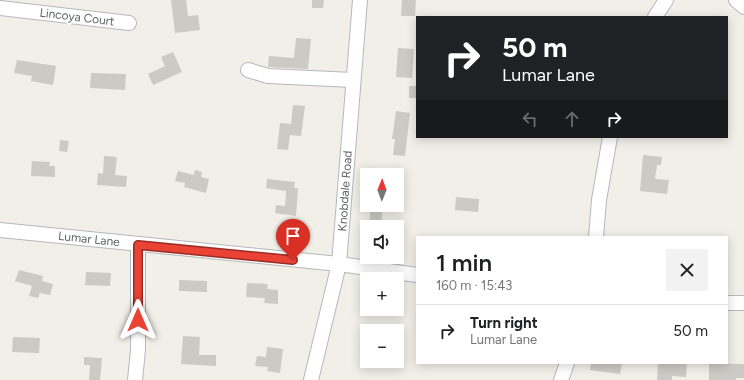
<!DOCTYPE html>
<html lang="en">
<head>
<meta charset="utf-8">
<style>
  :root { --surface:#fff; --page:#f2f2f2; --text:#202124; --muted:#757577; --line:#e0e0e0 }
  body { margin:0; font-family:Figtree,sans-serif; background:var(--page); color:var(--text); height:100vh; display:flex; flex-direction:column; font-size:15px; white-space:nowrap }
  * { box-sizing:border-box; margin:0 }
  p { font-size:13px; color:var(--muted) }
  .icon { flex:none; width:22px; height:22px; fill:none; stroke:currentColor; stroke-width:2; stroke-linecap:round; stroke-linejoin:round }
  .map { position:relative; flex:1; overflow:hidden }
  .sheet { position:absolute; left:416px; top:236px; width:312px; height:128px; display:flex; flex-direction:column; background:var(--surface); border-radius:0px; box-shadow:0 2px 10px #0003 }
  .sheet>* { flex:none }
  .hud { position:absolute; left:416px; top:16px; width:312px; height:122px; border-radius:0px; box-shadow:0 2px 10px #0003; background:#202124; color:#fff; overflow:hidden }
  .needle { width:26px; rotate:1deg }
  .fabs { position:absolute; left:360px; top:168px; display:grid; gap:8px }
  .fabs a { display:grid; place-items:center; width:44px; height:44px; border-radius:0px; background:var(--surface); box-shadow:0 2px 10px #0003; font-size:20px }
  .pin { position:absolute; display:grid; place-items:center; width:34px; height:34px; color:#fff; margin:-41px -17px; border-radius:50% 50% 50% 0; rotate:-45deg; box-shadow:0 0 4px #0007 }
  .pin .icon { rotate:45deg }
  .me { position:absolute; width:44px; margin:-22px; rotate:0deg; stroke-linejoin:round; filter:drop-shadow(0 0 3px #0008) }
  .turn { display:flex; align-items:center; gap:14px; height:84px; padding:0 20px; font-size:18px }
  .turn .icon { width:52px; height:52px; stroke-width:2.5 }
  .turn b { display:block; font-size:28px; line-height:34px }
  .lanes { display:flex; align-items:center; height:38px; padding:0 20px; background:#0003; justify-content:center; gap:20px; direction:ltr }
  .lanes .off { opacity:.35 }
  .round { display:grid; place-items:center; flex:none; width:42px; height:42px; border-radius:0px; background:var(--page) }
  .headline { display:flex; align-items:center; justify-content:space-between; height:68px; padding:0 20px }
  h1 { font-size:24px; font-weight:600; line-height:30px }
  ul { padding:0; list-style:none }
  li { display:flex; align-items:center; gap:12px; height:52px; padding:0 20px; border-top:1px solid var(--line) }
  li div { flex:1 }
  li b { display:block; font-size:15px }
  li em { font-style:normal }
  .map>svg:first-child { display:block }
</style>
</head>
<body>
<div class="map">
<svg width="744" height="380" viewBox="0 0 744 380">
  <rect width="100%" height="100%" fill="#f1efe8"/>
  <path fill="#cccac5" d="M 171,0 L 186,0 L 188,16 L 198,15 L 200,30 L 175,33 Z
    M 312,0 L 324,0 L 323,8 L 312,8 Z
    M 402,0 L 416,0 L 415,16 L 401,16 Z
    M 296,38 L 311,39 L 308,69 L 268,67 L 269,56 L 294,58 Z
    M 398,48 L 414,49 L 412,78 L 396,77 Z
    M 173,52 L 182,72 L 153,85 L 148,74 L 165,66 L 161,57 Z
    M 17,60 L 56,66 L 53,85 L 31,81 L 32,76 L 14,73 Z
    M 91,73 L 126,74 L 125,90 L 90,88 Z
    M 409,86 L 417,86 L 417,98 L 409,98 Z
    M 293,105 L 305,106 L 301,136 L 290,135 L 288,150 L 277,149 L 280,123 L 291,124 Z
    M 396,111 L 410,113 L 405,156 L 393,155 L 395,139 L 392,139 Z
    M 60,140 L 69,141 L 67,152 L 59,151 Z
    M 643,155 L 662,157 L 661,165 L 657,165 L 655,179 L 669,180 L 667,194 L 640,191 Z
    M 104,156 L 117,157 L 115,175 L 127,176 L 126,187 L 97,185 L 98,173 L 103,174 Z
    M 32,161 L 50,162 L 49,166 L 55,166 L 55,177 L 31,176 Z
    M 195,170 L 202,172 L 201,177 L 209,179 L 206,193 L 184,187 L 185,183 L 175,181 L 178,171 L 194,175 Z
    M 267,179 L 295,182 L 294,188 L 298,188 L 296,216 L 275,213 L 276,205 L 285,206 L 286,191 L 266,188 Z
    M 456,197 L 479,199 L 478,212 L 455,210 Z
    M 371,205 L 383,205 L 381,226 L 369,225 Z
    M 19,270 L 43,276 L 42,281 L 53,284 L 50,295 L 40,293 L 38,298 L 29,296 L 32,286 L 15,281 Z
    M 86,272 L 111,273 L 110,286 L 85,285 Z
    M 179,280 L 207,281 L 207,292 L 179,291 Z
    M 247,283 L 268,284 L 267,289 L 278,290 L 278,304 L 264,303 L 265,298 L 246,297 Z
    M 183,336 L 200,337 L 199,355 L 216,355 L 216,366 L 181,364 Z
    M 13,337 L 40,338 L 39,353 L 12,352 Z
    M 267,347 L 283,349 L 280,373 L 267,371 L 268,367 L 255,366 L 257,356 L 266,357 Z
    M 84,357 L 102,358 L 100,380 L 89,380 L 90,365 L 84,365 Z
    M 591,363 L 622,363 L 620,374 L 590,370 Z
    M 658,363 L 687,363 L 686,377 L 672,376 L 672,380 L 657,380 Z
    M 709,363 L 744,364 L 744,378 L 736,378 L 736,380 L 709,380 Z"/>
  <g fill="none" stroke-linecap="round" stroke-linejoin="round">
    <defs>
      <path id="minor" d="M 736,0 L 744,7
        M 0,8 L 129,23
        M 655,17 L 666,0
        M 248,70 L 268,76 L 353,80
        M 0,230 L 339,264 L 417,275
        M 596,237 L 599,200 L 610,137
        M 727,303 L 744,303
        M 135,380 L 138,350 L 138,245
        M 311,380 L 339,264 L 360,0
        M 561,380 L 567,363"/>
    </defs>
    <use href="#minor" stroke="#b5b8bc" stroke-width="16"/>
    <use href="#minor" stroke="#fff" stroke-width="14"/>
  </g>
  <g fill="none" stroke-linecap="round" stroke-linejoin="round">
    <defs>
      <path id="route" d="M 138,320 L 138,245 L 293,260"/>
    </defs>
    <use href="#route" stroke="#982c22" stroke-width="10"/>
    <use href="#route" stroke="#ea4335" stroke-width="7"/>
  </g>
  <g text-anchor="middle" stroke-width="3.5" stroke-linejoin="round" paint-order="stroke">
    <g font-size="12" fill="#5f6368" stroke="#fff">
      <text transform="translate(77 17) rotate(7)" y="4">Lincoya Court</text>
      <text transform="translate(345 191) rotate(-86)" y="4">Knobdale Road</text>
      <text transform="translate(89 239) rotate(6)" y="4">Lumar Lane</text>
    </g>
  </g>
</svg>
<div class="fabs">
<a><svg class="needle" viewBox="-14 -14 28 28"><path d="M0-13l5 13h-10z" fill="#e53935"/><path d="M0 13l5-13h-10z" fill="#757577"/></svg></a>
<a><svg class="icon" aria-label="sound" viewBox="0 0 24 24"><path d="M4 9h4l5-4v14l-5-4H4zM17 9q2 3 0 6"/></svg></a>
<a>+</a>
<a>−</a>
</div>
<div class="pin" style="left:293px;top:260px;background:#d93025"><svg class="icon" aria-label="arrive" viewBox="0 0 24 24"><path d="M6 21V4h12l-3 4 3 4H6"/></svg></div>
<svg class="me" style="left:138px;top:320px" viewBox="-20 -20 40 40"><path d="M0-17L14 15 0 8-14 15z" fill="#ea4335" stroke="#fff" stroke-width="4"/></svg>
<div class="hud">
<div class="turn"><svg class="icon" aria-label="right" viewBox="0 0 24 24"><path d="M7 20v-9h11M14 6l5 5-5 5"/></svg><div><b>50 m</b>Lumar Lane</div></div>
<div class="lanes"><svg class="icon off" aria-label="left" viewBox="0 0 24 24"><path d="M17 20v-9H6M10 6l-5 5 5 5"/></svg><svg class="icon off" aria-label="ahead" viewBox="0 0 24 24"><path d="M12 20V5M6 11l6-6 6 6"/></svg><svg class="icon" aria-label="right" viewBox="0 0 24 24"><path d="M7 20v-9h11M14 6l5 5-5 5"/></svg></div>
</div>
<section class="sheet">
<div class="headline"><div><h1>1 min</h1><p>160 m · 15:43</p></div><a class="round"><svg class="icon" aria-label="close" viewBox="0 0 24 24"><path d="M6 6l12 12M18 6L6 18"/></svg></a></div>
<ul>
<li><svg class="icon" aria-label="right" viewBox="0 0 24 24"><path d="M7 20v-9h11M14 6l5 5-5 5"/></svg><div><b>Turn right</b><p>Lumar Lane</p></div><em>50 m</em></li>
</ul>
</section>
</div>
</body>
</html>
